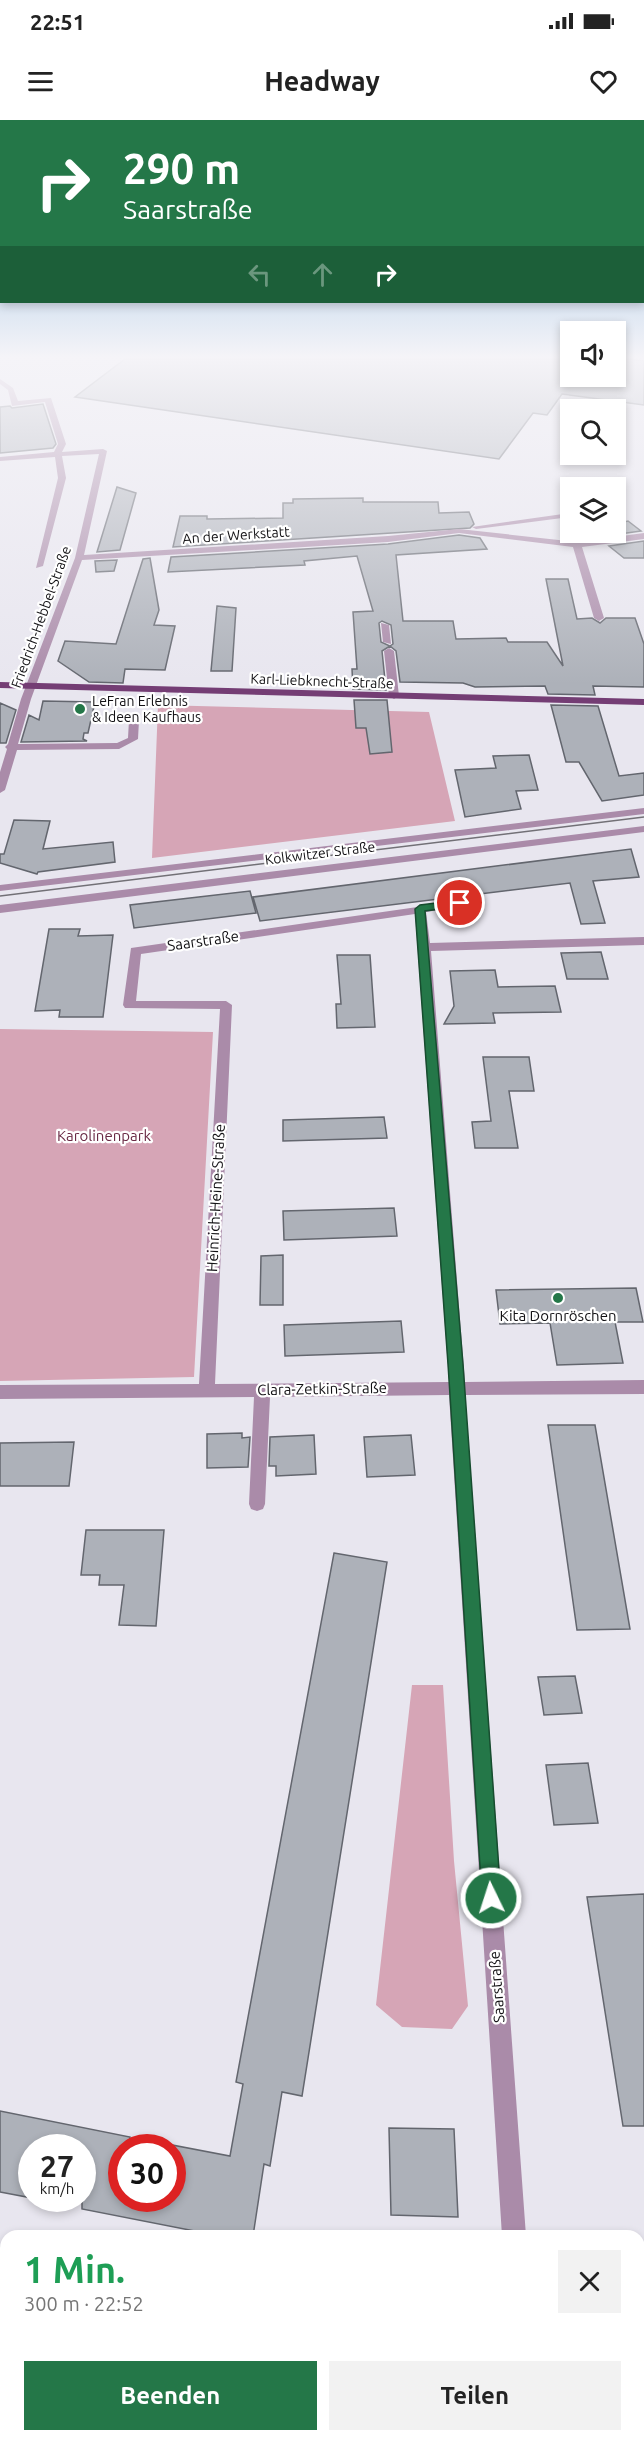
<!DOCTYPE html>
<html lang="de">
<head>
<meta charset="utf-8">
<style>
  :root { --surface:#fff; --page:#f2f2f2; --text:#222; --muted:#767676; --accent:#247748 }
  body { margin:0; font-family:Ubuntu,sans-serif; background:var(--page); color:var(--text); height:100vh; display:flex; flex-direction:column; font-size:22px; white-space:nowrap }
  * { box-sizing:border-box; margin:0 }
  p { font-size:20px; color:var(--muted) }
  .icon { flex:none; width:33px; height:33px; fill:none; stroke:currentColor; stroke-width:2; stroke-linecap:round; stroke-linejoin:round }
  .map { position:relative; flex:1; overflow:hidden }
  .drawer { position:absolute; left:0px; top:2110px; width:645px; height:212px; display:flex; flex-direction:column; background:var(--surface); border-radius:18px 18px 0 0; box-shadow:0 3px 9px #0003 }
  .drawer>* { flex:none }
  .top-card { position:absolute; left:0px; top:0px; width:645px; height:183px; box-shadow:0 3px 9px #0003; background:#247748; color:#fff; overflow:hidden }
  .buttons { position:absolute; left:560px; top:201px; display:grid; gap:12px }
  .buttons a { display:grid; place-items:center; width:66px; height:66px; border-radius:0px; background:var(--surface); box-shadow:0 3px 9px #0003; font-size:30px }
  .speed { position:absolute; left:18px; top:2014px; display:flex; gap:12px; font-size:30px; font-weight:700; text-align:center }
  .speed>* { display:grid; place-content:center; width:78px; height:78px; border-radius:50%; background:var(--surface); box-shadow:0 3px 9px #0003; line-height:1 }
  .speed small { font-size:15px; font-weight:400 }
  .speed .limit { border:9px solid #d22; background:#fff; color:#111 }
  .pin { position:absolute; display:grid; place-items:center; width:51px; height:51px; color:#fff; margin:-26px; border:3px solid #fff; border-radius:50%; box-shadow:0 2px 6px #0007 }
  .me { position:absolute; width:66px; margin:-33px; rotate:356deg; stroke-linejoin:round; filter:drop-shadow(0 0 4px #0008) }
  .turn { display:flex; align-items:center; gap:21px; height:126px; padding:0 24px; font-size:27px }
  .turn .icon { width:78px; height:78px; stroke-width:2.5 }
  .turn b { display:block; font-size:42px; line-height:51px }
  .lanes { display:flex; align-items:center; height:57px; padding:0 24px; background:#0003; justify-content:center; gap:30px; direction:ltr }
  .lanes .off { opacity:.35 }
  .round { display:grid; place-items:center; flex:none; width:63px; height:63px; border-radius:0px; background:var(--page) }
  .headline { display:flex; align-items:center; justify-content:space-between; height:102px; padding:0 24px }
  h1 { font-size:36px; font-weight:700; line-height:45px; color:#1e9e55 }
  .button { display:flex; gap:12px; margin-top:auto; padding:12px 24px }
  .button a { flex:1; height:69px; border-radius:0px; background:var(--accent); color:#fff; font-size:24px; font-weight:700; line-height:69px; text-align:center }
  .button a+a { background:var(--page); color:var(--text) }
  .status { display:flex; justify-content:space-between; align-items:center; height:42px; padding:0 30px; background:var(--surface); direction:ltr }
  .status svg { height:16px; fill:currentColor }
  header { display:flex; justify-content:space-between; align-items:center; height:78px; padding:0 24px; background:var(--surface); font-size:27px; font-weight:700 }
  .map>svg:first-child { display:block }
</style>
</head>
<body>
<div class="status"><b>22:51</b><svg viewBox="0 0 49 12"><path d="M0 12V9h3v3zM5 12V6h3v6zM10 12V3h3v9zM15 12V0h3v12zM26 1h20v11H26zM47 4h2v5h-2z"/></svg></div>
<header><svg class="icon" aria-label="menu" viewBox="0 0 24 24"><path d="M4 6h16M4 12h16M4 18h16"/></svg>Headway<svg class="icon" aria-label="heart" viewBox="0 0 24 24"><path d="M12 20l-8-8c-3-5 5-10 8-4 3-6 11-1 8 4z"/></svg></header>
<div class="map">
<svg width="644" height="2321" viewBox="0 0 644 2321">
  <rect width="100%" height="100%" fill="#e8e6ef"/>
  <path fill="#d6a5b6" d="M 158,585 L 429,592 L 455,701 L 152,738 Z
    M 0,909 L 213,912 L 194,1257 L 0,1261 Z
    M 412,1565 L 443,1565 L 454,1741 L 468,1886 L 452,1909 L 402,1907 L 376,1885 Z"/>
  <path fill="#adb1b9" stroke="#63666e" stroke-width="1.5" d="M 125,239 L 570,239 L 570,256 L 615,256 L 615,239 L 630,239 L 644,241 L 644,285 L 562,274 L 547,295 L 533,293 L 499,339 L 75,277 Z
    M 43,284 L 56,324 L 53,328 L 0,333 L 0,287 L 10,286 L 12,288 Z
    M 117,367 L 136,373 L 120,430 L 97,432 Z
    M 363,378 L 363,382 L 438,382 L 439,393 L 469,392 L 474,404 L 470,408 L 173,427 L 180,396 L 207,396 L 207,399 L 283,398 L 283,383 L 293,383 L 293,379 Z
    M 628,401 L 641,411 L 598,417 L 593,412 L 615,412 L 615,404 Z
    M 459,415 L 480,418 L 487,429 L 396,435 L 403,501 L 453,501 L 456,519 L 506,518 L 508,522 L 547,522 L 563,546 L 546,459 L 568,459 L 577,499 L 592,498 L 600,503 L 606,498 L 635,498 L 644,524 L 644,567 L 593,566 L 595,575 L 548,574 L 545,566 L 475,567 L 463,563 L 400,562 L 396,531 L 390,526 L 393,524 L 391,505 L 382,501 L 379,503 L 381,522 L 390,526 L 382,531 L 386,570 L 353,569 L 352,549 L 357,549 L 353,492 L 373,491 L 357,436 L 304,441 L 305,445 L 168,452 L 171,437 L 388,424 Z
    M 644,421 L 644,438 L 624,438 L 609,426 Z
    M 150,438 L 159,490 L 154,505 L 175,506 L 165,550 L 125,549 L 123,563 L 89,562 L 58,541 L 65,521 L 116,524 L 143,439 Z
    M 117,440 L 114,451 L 96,452 L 95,441 Z
    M 217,486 L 236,488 L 232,551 L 211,551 Z
    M 354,580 L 387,580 L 392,632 L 370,634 L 366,608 L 356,608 Z
    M 43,581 L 95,582 L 88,613 L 84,613 L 83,619 L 87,621 L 21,622 L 29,595 L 39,600 Z
    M 0,583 L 16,590 L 6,623 L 0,623 Z
    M 551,585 L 598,586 L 619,656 L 644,653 L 644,675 L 602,681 L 579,642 L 566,642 Z
    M 529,635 L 538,670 L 516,671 L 521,689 L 465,697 L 455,650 L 496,648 L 493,636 Z
    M 14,700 L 50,701 L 43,729 L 113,722 L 115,742 L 38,752 L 37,754 L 0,743 L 0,734 L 4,734 Z
    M 631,729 L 639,757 L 593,761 L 605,803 L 581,804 L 570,763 L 260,801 L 253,777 Z
    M 250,771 L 256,793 L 134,808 L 130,785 Z
    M 49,809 L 80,809 L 78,816 L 113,815 L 103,897 L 59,897 L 60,890 L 35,891 Z
    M 601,832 L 608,859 L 567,859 L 561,833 Z
    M 337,835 L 370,835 L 375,907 L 337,908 L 336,884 L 341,884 Z
    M 495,850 L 498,867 L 555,866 L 561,892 L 493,893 L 495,903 L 444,904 L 454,886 L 450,851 Z
    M 483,937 L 529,937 L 534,971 L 509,971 L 518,1028 L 475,1028 L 472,1002 L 491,1001 Z
    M 384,997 L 387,1018 L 283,1021 L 283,1000 Z
    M 394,1088 L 397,1116 L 284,1120 L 283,1091 Z
    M 283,1135 L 283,1185 L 260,1185 L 261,1136 Z
    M 636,1168 L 643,1202 L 615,1202 L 623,1243 L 557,1245 L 550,1203 L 500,1204 L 496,1170 Z
    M 401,1201 L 404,1232 L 285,1236 L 284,1205 Z
    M 548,1305 L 595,1305 L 630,1509 L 577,1510 Z
    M 242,1313 L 242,1318 L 250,1317 L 248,1347 L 207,1348 L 207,1314 Z
    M 314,1315 L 316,1354 L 276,1356 L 276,1346 L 269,1346 L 270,1317 Z
    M 411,1315 L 415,1355 L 367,1357 L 364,1317 Z
    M 74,1322 L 69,1366 L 0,1366 L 0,1323 Z
    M 86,1410 L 164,1410 L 156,1506 L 119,1505 L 124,1465 L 99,1465 L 100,1455 L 81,1455 Z
    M 334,1433 L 387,1442 L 302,1976 L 282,1972 L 270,2046 L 264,2044 L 253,2116 L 220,2116 L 82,2089 L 82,2028 L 32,2028 L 32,2078 L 0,2072 L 0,1991 L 130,2017 L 129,2028 L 122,2028 L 122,2079 L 172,2079 L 172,2025 L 230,2036 L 243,1964 L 236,1962 Z
    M 575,1556 L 582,1593 L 544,1595 L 538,1557 Z
    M 588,1643 L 598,1703 L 554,1705 L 546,1645 Z
    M 644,1774 L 644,2006 L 623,2006 L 587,1777 Z
    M 389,2008 L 454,2009 L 458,2097 L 391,2095 Z"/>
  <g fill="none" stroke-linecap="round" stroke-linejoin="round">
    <path fill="#aa8ba9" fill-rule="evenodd" d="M 0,259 L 13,268 L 18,281 L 51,278 L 66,324 L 62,332 L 103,329 L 107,331 L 84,435 L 388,416 L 459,409 L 577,422 L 644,413 L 644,419 L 582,427 L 604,498 L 599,501 L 594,498 L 573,427 L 459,413 L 388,422 L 82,440 L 31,579 L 18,624 L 117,623 L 128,618 L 129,600 L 134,597 L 139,600 L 138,619 L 119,629 L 17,630 L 5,670 L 0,673 L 0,652 L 7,629 L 5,627 L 8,624 L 21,579 L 75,438 L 99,334 L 62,336 L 66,358 L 43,446 L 36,448 L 58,358 L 55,337 L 0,341 L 0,337 L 54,332 L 58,324 L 45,282 L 12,286 L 8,270 L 0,264 Z
      M 624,386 L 624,390 L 615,391 L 615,387 Z
      M 570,393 L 570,397 L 476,409 L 472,407 Z
      M 381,503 L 389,505 L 391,524 L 383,522 Z
      M 389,528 L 394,531 L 399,576 L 394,579 L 389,576 L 384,531 Z
      M 644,688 L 644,694 L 0,771 L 0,765 Z
      M 644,706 L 644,712 L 0,793 L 0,785 Z
      M 480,778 L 484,779 L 484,783 L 426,792 L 430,823 L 644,817 L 644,825 L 431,831 L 465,1262 L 644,1260 L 644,1274 L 465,1275 L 526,2116 L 502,2116 L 449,1275 L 270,1277 L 265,1384 L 263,1389 L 257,1391 L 251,1389 L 249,1384 L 254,1277 L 0,1279 L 0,1265 L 199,1264 L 220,889 L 125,888 L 123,885 L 131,828 ZM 415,794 L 449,1262 L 215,1264 L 232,885 L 226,881 L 136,881 L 141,834 Z
      M 0,2222 L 6,2223 L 6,2247 L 0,2246 Z
      M 368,2316 L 416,2316 L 418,2321 L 370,2321 Z
      M 514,2316 L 540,2316 L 541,2321 L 515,2321 Z"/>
    <path fill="#743d74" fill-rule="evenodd" d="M 0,562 L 644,579 L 644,585 L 0,568 Z"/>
    <path stroke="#727076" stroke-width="1.5" d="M 0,776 L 644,697"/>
  </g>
  <linearGradient id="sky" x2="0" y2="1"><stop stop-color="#7eb0dd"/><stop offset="0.42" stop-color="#f5f4f8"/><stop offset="1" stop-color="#f5f4f8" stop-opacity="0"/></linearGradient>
  <rect width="644" height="564" fill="url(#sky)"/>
  <path fill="#247748" stroke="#174d2f" stroke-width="1.5" d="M 460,780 L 464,781 L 464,786 L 425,791 L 463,1244 L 501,1778 L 498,1785 L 491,1787 L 485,1785 L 482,1778 L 448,1244 L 415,789 L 420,785 Z"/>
  <g fill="#247748" stroke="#fff" stroke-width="2">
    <circle cx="80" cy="589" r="6"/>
    <circle cx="558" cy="1178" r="6"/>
  </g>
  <g text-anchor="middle" stroke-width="4.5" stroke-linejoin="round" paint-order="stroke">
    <g font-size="14" fill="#121114" stroke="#fff">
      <text transform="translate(236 415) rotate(-4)" y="5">An der Werkstatt</text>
      <text transform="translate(41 497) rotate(-70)" y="5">Friedrich-Hebbel-Straße</text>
      <text transform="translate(322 561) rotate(2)" y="5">Karl-Liebknecht-Straße</text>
      <text transform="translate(320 733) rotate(-7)" y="5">Kolkwitzer Straße</text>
    </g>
    <g font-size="14" fill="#121114" stroke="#fff" text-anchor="start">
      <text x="92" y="586">LeFran Erlebnis<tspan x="92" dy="16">&amp; Ideen Kaufhaus</tspan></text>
    </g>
    <g font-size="15" fill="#121114" stroke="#fff">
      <text transform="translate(203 821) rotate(-8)" y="5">Saarstraße</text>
      <text transform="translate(216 1078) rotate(-87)" y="5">Heinrich-Heine-Straße</text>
      <text transform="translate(322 1269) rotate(-1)" y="5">Clara-Zetkin-Straße</text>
      <text transform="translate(497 1867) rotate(-94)" y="5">Saarstraße</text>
    </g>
    <g font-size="15" fill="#692944" stroke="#fff">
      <text x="104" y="1021">Karolinenpark</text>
    </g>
    <g font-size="15" fill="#121114" stroke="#fff">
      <text x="558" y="1201">Kita Dornröschen</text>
    </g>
  </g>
</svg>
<div class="buttons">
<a><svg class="icon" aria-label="sound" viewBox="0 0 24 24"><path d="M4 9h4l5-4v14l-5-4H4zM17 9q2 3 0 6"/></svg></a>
<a><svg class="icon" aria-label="search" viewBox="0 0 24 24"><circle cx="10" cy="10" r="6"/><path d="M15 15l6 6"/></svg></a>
<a><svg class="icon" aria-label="layers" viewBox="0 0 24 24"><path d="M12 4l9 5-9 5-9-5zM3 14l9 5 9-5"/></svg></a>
</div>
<div class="speed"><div>27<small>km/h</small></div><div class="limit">30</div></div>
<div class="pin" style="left:460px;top:783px;background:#d93025"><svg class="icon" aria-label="arrive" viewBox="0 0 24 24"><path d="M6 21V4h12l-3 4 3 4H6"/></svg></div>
<svg class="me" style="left:491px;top:1778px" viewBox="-20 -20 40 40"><circle r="17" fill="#247748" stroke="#fff" stroke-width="3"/><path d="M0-11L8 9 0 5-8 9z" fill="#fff"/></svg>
<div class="top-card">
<div class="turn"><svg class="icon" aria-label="right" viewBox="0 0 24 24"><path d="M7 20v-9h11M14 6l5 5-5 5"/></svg><div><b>290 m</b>Saarstraße</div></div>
<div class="lanes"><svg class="icon off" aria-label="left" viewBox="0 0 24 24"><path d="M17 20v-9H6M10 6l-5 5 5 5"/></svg><svg class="icon off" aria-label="ahead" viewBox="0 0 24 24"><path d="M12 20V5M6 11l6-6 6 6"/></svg><svg class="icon" aria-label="right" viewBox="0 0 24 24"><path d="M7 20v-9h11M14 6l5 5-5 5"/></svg></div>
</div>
<section class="drawer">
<div class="headline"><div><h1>1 Min.</h1><p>300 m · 22:52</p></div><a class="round"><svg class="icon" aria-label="close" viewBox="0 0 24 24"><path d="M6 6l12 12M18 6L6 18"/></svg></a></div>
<div class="button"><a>Beenden</a><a>Teilen</a></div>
</section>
</div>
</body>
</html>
